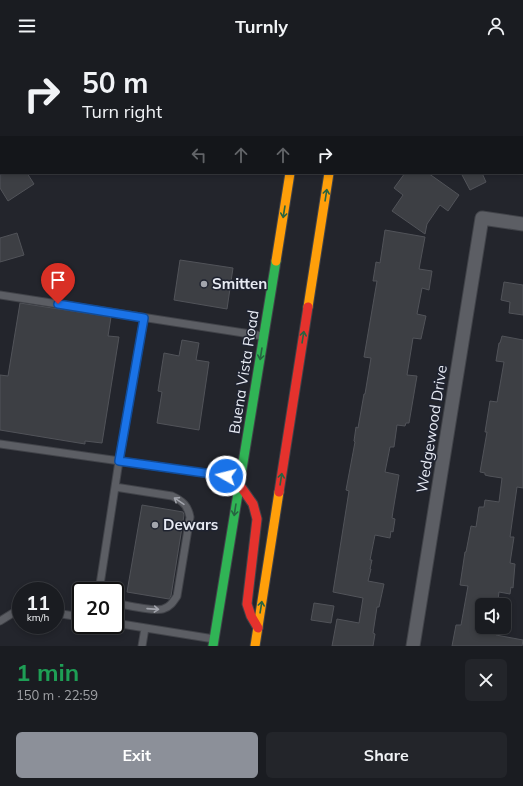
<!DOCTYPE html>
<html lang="en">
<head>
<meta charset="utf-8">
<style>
  :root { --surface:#1a1c21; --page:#23252a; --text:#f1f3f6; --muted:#9fa1a5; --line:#383a3f; --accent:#8c9099 }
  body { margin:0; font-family:Mulish,sans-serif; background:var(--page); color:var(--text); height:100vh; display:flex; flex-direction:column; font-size:15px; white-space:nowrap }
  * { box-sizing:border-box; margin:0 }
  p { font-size:13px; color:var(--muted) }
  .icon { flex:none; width:22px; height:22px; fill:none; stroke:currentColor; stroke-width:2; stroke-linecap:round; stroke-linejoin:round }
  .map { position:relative; height:594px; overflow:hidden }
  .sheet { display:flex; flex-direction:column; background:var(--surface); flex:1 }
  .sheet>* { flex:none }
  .guide { position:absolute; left:0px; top:0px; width:523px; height:122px; box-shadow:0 2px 6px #0003,0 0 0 1px var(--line); background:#1a1c21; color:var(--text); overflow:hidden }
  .controls { position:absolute; left:475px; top:546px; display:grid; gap:8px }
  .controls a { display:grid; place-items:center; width:36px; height:36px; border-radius:6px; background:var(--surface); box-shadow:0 2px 6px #0003,0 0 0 1px var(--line); font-size:20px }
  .speed { position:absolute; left:12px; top:530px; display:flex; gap:8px; font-size:20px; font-weight:700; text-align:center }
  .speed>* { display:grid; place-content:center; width:52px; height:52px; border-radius:50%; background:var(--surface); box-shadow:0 2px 6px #0003,0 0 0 1px var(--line); line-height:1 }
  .speed small { font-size:10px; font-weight:400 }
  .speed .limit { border:2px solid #111; border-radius:6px; background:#fff; color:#111 }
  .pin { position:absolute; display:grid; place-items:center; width:34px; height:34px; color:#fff; margin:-41px -17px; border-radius:50% 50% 50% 0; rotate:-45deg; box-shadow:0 0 4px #0007 }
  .pin .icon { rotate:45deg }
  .me { position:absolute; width:44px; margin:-22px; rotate:278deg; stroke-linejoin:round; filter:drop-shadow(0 0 3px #0008) }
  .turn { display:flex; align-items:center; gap:14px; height:84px; padding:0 16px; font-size:18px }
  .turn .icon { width:52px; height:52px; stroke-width:2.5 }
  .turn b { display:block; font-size:28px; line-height:34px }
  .lanes { display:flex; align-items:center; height:38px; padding:0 16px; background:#0003; justify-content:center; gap:20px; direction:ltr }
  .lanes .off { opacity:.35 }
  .round { display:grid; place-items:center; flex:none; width:42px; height:42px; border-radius:6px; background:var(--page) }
  .headline { display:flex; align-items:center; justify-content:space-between; height:68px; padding:0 16px }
  h1 { font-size:24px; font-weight:700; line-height:30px; color:#1e9e55 }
  .button { display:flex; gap:8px; margin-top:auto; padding:8px 16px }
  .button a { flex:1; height:46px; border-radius:6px; background:var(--accent); color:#fff; font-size:16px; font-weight:700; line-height:46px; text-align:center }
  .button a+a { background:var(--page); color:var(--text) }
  header { display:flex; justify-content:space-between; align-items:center; height:52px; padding:0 16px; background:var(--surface); font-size:18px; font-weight:700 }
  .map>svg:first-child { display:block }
</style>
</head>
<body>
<header><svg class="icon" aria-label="menu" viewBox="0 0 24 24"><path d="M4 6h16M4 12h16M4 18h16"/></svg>Turnly<svg class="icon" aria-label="person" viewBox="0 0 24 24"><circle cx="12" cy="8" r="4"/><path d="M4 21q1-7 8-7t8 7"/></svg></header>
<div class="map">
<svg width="523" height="594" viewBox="0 0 523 594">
  <rect width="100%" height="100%" fill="#23252c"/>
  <path fill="#3d3f44" stroke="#515359" d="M 0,121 L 27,121 L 34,132 L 8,149 L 0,136 Z
    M 405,121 L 428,121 L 459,143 L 448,159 L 440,153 L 427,172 L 425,182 L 392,159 L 403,143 L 394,136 Z
    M 461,121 L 482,121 L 486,130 L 470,138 Z
    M 385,178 L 425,185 L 419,217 L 432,219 L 429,238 L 422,236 L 417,262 L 426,264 L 421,287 L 413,286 L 407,323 L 417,324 L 409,371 L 406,371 L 405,374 L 397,373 L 394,395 L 390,395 L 385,420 L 399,423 L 393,459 L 392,466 L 395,467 L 393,480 L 391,479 L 390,486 L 375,483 L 370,508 L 372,508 L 370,517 L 371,517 L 368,529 L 384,532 L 379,555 L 377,555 L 373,581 L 375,582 L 373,594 L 332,594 L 337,567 L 359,571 L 363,546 L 333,540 L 349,439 L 346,438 L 355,390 L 354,389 L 356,375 L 358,376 L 364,342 L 365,342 L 371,306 L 364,305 L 377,229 L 373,229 L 376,210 L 380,211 Z
    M 17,181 L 24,203 L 0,210 L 0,186 Z
    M 180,208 L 233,216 L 227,257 L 174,248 Z
    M 504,230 L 523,233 L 523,263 L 509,261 L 510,250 L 501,248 Z
    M 20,251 L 111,265 L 108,284 L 119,285 L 102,391 L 85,389 L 85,392 L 0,378 L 0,323 L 8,324 Z
    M 502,284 L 523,288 L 523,436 L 517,435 L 510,485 L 514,485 L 510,511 L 515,512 L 513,536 L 511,535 L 510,542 L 499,540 L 498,548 L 482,546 L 482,575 L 498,575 L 496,583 L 523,588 L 522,594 L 452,594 L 456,573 L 461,573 L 468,534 L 460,533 L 465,500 L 466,500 L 471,474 L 476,475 L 479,455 L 484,455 L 485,448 L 499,450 L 502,426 L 489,424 L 485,423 L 485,421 L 480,420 L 487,380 L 485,380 L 490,349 L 497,350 L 504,310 L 496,309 L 499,291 L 500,291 Z
    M 182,288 L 199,291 L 196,308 L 209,310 L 199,378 L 157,371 L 162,340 L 158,339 L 164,301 L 179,304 Z
    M 142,453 L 183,460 L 184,463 L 171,544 L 169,547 L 127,540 Z
    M 314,551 L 334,554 L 331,571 L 311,568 Z"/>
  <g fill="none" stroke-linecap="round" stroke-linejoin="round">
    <defs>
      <path id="lane" d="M 111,1 L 111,0
        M 0,243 L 263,284
        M 0,392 L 239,426
        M 99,539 L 119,409 L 144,266
        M 115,551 C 126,553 154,560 163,557 C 170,555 173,550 177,544 L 190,465 C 188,454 183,449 172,444 L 115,435
        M 55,561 L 81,565
        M 0,569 L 21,556
        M 115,571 L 214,587
        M 142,594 L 145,576"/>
      <path id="street" d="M 517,0 L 523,1
        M 522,36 L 523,36
        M 413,594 L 482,166 L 523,172"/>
      <path id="fast" d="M 309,0 L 309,1
        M 213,594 L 276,209"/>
      <path id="slow" d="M 348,0 L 348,1
        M 276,209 L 290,121
        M 308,255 L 329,121
        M 255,594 L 279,440"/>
      <path id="jam" d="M 239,432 L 253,452 L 257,467 L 247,552 L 251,564 L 258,576
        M 279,440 L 308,255"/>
    </defs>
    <use href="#lane" stroke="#414349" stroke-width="9"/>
    <use href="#street" stroke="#414349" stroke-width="15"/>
    <use href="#fast" stroke="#414349" stroke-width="11"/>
    <use href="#slow" stroke="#414349" stroke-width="11"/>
    <use href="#jam" stroke="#414349" stroke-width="11"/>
    <use href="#lane" stroke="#5c5e64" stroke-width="7"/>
    <use href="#street" stroke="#5c5e64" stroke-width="13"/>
    <use href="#fast" stroke="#30b455" stroke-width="9"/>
    <use href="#slow" stroke="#ff9f0a" stroke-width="9"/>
    <use href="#jam" stroke="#e5322d" stroke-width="9"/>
  </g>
  <defs><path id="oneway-shaft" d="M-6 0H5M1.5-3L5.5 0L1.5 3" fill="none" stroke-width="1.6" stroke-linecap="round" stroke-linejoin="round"/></defs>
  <g stroke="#276441">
    <use href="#oneway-shaft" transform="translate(326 143) rotate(-81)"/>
    <use href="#oneway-shaft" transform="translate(284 160) rotate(99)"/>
    <use href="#oneway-shaft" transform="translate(303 285) rotate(-81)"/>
    <use href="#oneway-shaft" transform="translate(261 302) rotate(99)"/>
    <use href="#oneway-shaft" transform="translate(281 427) rotate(-81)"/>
    <use href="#oneway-shaft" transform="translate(235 458) rotate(99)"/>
    <use href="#oneway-shaft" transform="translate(261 555) rotate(-81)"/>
  </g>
  <g stroke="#a2a4ac">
    <use href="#oneway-shaft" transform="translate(179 449) rotate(-146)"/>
    <use href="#oneway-shaft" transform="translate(153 557) rotate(4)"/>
  </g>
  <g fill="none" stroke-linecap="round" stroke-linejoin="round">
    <defs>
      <path id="route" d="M 58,252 L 144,266 L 119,409 L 226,424"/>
    </defs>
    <use href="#route" stroke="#114b97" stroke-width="10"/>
    <use href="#route" stroke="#1a73e8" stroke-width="7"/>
  </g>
  <g fill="#a2a5ad" stroke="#1f2330" stroke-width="1.5">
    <circle cx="204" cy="232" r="4"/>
    <circle cx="155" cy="473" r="4"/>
  </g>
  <g text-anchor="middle" stroke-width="3" stroke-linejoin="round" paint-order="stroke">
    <g font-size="15" font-weight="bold" fill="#e7eaf3" stroke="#1f2330" text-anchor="start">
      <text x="212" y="237">Smitten</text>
      <text x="163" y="478">Dewars</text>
    </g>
    <g font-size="15" fill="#e7eaf3" stroke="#1f2330">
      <text transform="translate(244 320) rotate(-81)" y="5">Buena Vista Road</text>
      <text transform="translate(432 377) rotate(-81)" y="5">Wedgewood Drive</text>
    </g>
  </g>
</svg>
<div class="controls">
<a><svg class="icon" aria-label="sound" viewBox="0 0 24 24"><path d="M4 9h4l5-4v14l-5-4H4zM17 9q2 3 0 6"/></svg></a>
</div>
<div class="speed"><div>11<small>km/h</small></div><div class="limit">20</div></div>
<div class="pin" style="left:58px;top:252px;background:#d93025"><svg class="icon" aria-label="arrive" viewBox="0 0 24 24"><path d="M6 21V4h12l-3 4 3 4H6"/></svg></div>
<svg class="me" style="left:226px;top:424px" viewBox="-20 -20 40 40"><circle r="17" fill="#1a73e8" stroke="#fff" stroke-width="3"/><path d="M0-11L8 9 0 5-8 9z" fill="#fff"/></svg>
<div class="guide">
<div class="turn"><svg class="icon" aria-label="right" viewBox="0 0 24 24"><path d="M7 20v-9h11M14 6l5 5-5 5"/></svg><div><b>50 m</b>Turn right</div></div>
<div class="lanes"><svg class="icon off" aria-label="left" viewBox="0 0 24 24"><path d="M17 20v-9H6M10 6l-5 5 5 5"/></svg><svg class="icon off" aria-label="ahead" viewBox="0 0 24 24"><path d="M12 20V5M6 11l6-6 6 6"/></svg><svg class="icon off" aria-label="ahead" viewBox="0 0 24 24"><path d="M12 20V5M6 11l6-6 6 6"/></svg><svg class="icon" aria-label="right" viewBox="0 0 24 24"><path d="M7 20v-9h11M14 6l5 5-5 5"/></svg></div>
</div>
</div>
<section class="sheet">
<div class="headline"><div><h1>1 min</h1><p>150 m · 22:59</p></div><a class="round"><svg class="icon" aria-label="close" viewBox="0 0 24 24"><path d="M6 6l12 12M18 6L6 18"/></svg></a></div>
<div class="button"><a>Exit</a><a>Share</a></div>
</section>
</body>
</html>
